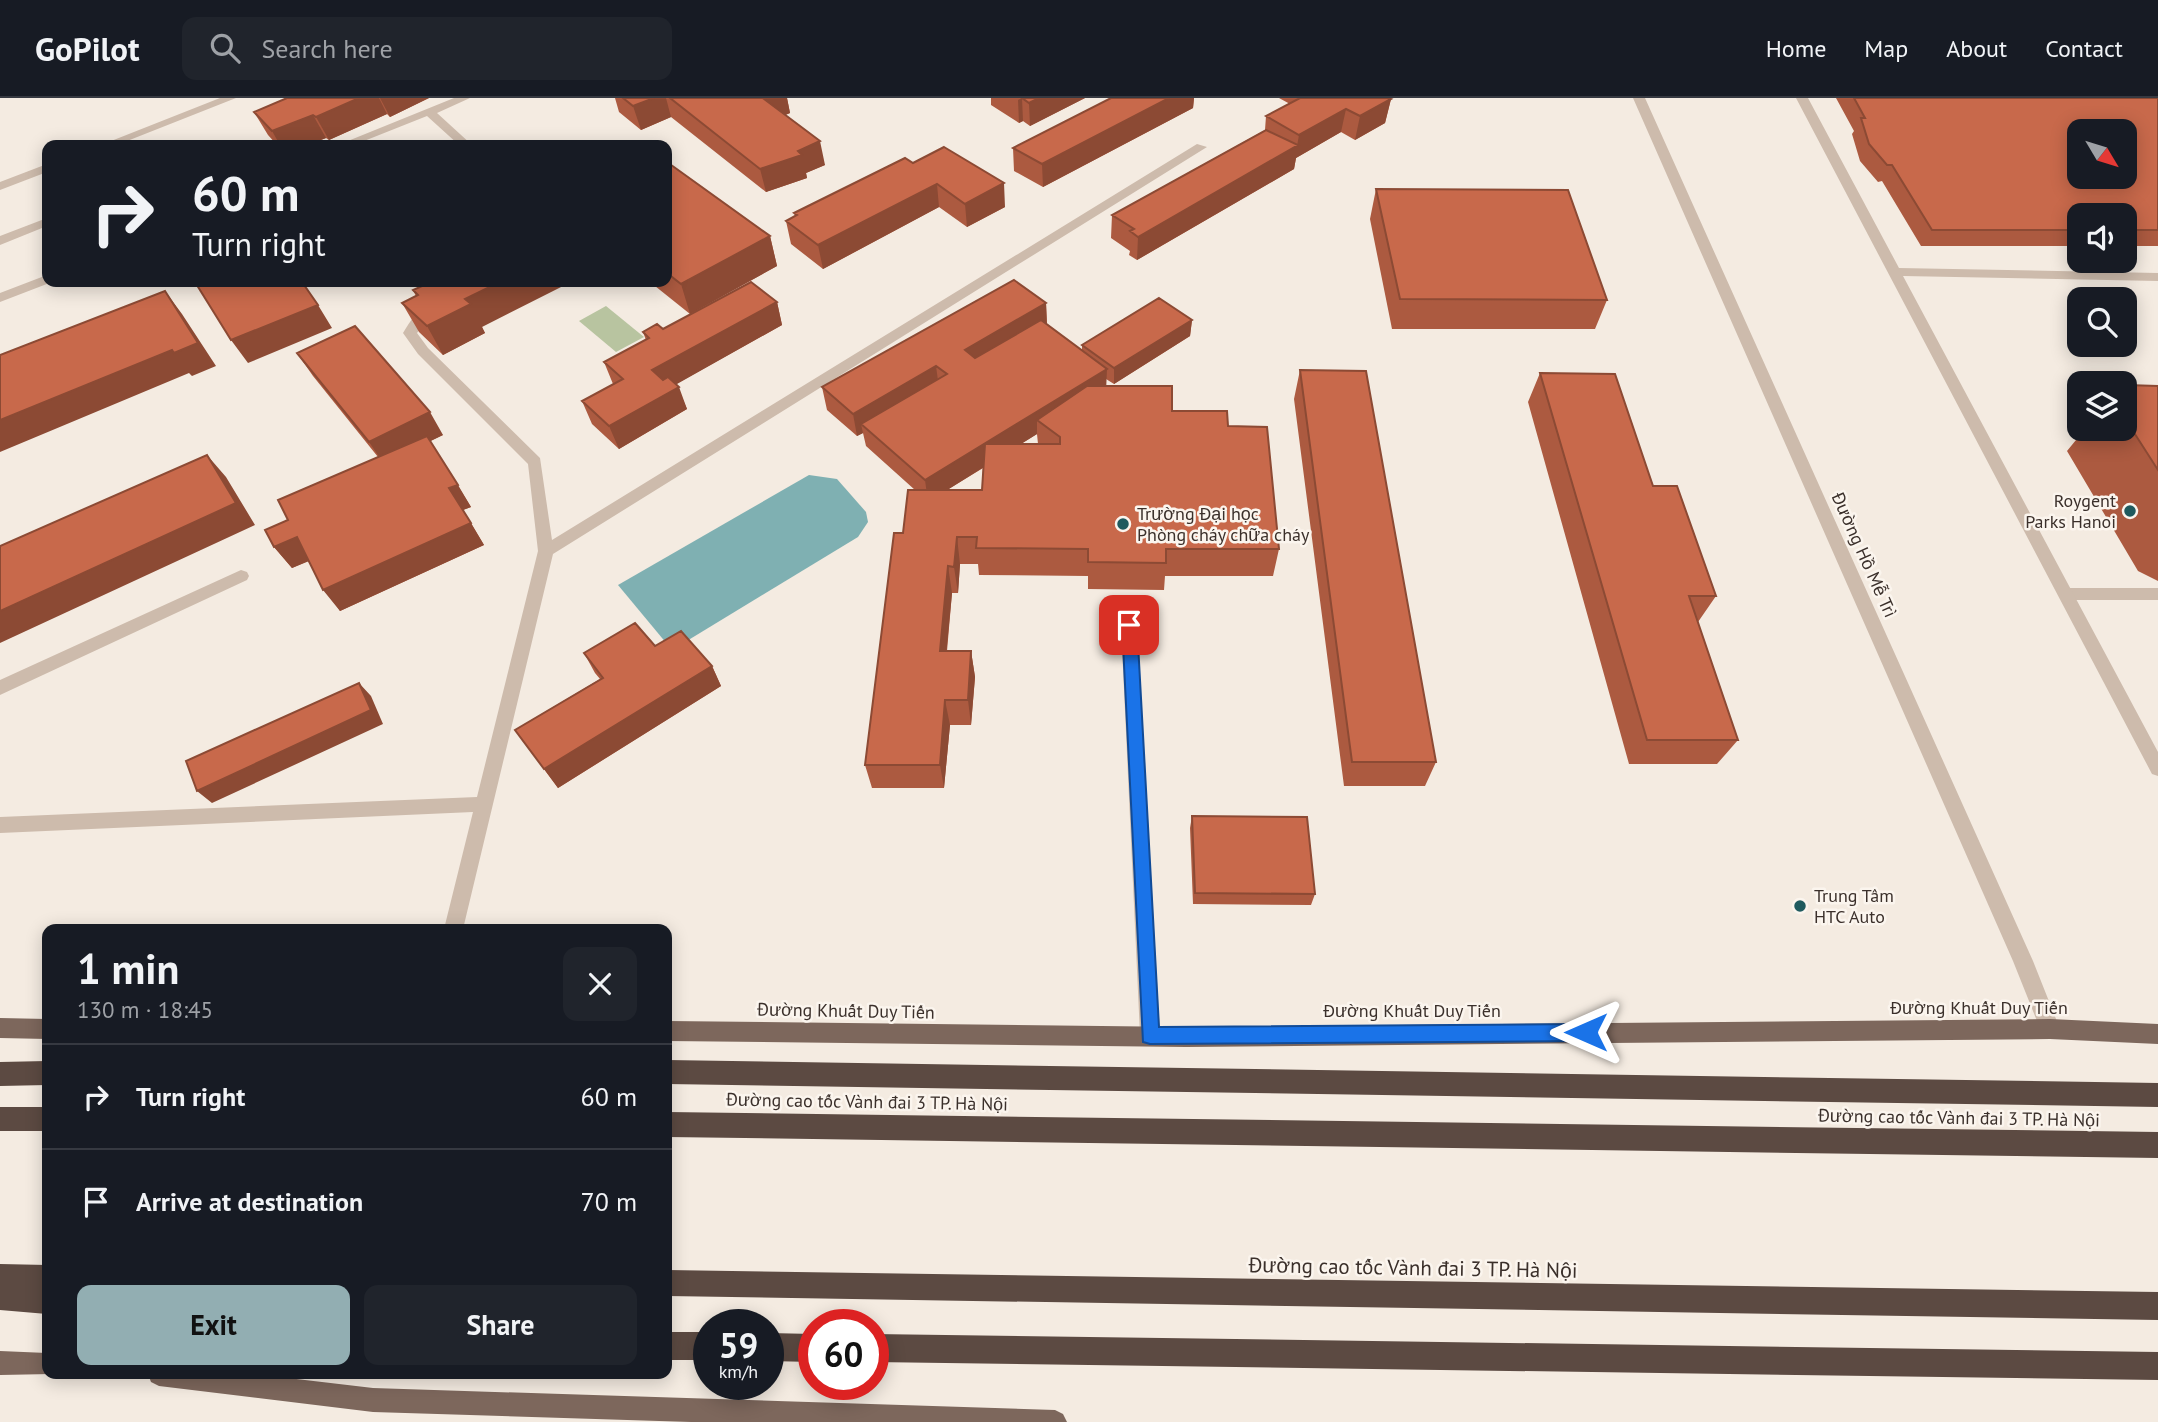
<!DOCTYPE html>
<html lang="en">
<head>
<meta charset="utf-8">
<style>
  :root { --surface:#171b24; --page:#20242c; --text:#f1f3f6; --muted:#9ea1a6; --line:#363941; --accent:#92aeb2 }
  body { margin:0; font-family:"PT Sans",sans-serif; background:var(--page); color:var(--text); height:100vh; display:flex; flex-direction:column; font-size:26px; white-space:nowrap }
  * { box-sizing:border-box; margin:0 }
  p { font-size:23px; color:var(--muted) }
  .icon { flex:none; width:38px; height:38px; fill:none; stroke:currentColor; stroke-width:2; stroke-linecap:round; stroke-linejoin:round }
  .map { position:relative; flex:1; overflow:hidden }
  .drawer { position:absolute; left:42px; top:826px; width:630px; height:455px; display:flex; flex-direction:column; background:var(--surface); border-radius:14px; box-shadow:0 4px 18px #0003 }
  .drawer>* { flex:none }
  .hud { position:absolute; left:42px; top:42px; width:630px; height:147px; border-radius:14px; box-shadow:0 4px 18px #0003; background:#171b24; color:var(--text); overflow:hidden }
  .needle { width:46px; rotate:128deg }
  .buttons { position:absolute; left:2067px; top:21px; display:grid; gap:14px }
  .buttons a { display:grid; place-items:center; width:70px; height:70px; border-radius:14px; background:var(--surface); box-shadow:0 4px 18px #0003; font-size:35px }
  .speed { position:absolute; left:693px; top:1211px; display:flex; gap:14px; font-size:35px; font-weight:700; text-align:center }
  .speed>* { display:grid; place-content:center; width:91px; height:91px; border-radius:50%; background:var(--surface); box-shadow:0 4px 18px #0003; line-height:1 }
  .speed small { font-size:18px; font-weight:400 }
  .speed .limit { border:10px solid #d22; background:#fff; color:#111 }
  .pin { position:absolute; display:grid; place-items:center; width:60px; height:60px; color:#fff; margin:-30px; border-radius:14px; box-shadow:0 4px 10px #0006 }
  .me { position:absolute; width:77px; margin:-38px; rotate:270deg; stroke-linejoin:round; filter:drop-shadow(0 0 5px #0008) }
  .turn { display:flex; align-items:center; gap:24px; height:147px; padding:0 35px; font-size:32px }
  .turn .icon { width:91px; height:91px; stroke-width:2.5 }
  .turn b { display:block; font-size:49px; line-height:60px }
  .round { display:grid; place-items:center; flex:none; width:74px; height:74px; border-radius:14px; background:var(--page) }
  .overview { display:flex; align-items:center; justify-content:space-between; height:119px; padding:0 35px }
  h1 { font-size:42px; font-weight:700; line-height:52px }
  .button { display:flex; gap:14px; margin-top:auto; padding:14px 35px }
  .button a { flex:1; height:80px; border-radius:14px; background:var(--accent); color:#111; font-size:28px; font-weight:700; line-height:80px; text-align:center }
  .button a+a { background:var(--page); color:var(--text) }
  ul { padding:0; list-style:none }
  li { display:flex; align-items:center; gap:21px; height:105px; padding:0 35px; border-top:2px solid var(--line) }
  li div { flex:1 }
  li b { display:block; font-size:26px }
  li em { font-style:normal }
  header { display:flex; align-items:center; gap:42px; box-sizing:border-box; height:98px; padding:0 35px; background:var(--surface); border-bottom:2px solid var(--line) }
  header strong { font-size:33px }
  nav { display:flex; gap:38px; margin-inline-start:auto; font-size:24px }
  .search { width:490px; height:63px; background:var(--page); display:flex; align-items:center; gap:18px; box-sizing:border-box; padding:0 24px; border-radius:14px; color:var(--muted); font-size:26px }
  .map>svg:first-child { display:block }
</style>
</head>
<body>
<header>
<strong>GoPilot</strong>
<div class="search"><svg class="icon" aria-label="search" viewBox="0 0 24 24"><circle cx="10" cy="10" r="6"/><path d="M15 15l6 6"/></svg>Search here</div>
<nav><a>Home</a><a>Map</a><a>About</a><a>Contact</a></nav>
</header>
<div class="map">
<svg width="2158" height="1324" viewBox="0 0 2158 1324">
  <rect width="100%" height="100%" fill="#f4ebe1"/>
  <path fill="#b8c4a0" d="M 606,208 L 644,239 L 616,254 L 579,223 Z"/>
  <path fill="#7fb0b2" d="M 809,377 L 837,381 L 866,414 L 868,424 L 858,439 L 672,552 L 618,487 Z"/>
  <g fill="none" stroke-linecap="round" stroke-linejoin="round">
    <path fill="#cdbbac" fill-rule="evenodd" d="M 220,0 L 236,0 L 117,47 L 101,47 Z
      M 454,0 L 470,0 L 437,15 L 472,47 L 459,47 L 427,18 L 354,47 L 338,47 Z
      M 1197,46 L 1207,49 L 553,456 L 463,831 L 444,831 L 473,714 L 0,735 L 0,719 L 477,699 L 538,453 L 528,366 L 418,256 L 403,235 C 418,210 440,183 472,184 L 438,208 L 417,235 L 428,250 L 540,360 L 552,442 Z
      M 47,66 L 47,74 L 0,92 L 0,84 Z
      M 47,120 L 47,128 L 0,147 L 0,138 Z
      M 47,177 L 47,184 L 52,184 L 0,204 L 0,195 Z
      M 241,472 L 247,474 L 249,478 L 247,482 L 0,597 L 0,582 Z
      M 2068,490 L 2158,490 L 2158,502 L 2068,502 L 2060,496 Z
      M 1129,521 L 1137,527 L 1160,937 L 1157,944 L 1150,947 L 1143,944 L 1140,937 L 1121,527 Z"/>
    <path fill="#cdbbac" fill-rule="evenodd" d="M 1633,0 L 1645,0 L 2033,863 L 2060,931 L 2057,938 L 2050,941 L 2043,938 L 2013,863 Z
      M 1796,0 L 1808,0 L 1899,170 L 2158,175 L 2158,183 L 1903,178 L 2158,654 L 2158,678 L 2152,676 Z"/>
    <path fill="#7d675c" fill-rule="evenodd" d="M 0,920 L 47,921 L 47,941 L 0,940 Z
      M 2050,921 L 2158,926 L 2158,946 L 2050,941 L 1186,949 L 667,943 L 667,923 L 1186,929 Z
      M 0,1253 L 47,1255 L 47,1276 L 51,1276 L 0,1277 Z
      M 148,1276 L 253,1276 L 373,1290 L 1055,1312 L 1063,1316 L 1067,1324 L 691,1324 L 373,1314 L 159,1288 L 151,1284 Z"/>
    <path fill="#5c4a42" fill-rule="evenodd" d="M 667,962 L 2158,985 L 2158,1009 L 667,986 Z
      M 47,963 L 47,987 L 0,988 L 0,964 Z
      M 0,1009 L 47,1009 L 47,1033 L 0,1033 Z
      M 667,1014 L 2158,1034 L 2158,1060 L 667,1039 Z
      M 0,1166 L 47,1167 L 47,1216 L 0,1212 Z
      M 667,1172 L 2158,1194 L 2158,1222 L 667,1198 Z
      M 667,1234 L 709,1234 L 709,1262 L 667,1262 Z
      M 768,1235 L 814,1236 L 814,1264 L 768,1263 Z
      M 873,1236 L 2158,1254 L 2158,1282 L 873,1264 Z"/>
  </g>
  <path fill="#ac5a40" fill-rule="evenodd" d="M 287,0 L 429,0 L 390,19 L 387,16 L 329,42 L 326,40 L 308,47 L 277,47 L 268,37 L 254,14 Z
    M 615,0 L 787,0 L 790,15 L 785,17 L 825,67 L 806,75 L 807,80 L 766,94 L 671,19 L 641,32 L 619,14 Z
    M 991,0 L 1085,0 L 1030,28 L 1023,23 L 1019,25 L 991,7 Z
    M 1111,0 L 1194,0 L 1193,10 L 1043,89 L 1014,73 L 1013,50 Z
    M 1279,0 L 1388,0 L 1391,1 L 1385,25 L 1355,42 L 1341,34 L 1296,60 L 1294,71 L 1137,162 L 1129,157 L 1130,153 L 1111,140 L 1112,117 L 1265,32 L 1266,18 L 1290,6 Z
    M 1836,0 L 2158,0 L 2158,148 L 2124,148 L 2124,117 L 2079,117 L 2079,148 L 1921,148 L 1882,83 L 1878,84 L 1860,63 L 1852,36 L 1854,33 Z
    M 667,64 L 770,138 L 777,168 L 690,216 L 650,184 L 667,184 Z
    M 913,65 L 1005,109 L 967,129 L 939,109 L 823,171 L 791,146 L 786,123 L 795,118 L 794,115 Z
    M 1376,91 L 1607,202 L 1595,231 L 1392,231 L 1370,121 Z
    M 413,192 L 482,229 L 485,235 L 443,257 L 419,234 L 402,205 L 416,198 Z
    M 777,204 L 782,227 L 676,286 L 687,311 L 619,351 L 592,326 L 582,303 L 613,286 L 604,264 L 646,242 L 643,234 L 663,231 Z
    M 1046,205 L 1047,226 L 1082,253 L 1082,247 L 1192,222 L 1190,238 L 1114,286 L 1106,281 L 1106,288 L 1172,313 L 1228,328 L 1279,451 L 1273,478 L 1165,478 L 1164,492 L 1088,491 L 1088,478 L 979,477 L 978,466 L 960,466 L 958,495 L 952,495 L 947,553 L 971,553 L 975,579 L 971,627 L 950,627 L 944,690 L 872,690 L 865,667 L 903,435 L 915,392 L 866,348 L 863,335 L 857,338 L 827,312 L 822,289 ZM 1037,336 L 1038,346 L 1021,346 ZM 983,370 L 982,392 L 947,392 Z
    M 297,255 L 443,337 L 430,343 L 471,409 L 463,412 L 484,447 L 340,513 L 308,463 L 292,470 L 274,449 L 288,422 L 378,359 L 313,278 Z
    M 1300,272 L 1436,664 L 1425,688 L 1344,688 L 1294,301 Z
    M 1540,275 L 1653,388 L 1716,498 L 1698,524 L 1738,642 L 1717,666 L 1629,666 L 1528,304 Z
    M 2158,288 L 2158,483 L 2138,473 L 2067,353 L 2085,331 L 2124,331 L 2124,289 Z
    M 655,548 L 712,568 L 721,588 L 558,690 L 515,632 L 600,581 L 595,575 L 584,555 Z
    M 1192,718 L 1315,796 L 1311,807 L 1193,806 L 1190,730 Z"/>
  <path fill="#8c4a34" d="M 359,0 L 379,0 L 387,16 L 329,42 L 316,19 Z
    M 380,0 L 429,0 L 390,19 Z
    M 654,0 L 666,0 L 671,19 L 641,32 L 633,8 Z
    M 766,0 L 787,0 L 790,15 L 769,24 L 764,1 Z
    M 1022,0 L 1023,23 L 1019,25 L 1018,2 Z
    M 1039,0 L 1085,0 L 1030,28 L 1029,5 Z
    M 1169,0 L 1194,0 L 1193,10 L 1043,89 L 1042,66 Z
    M 1391,1 L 1385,25 L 1355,42 L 1360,18 Z
    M 1346,11 L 1341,34 L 1296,60 L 1294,71 L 1137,162 L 1138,139 L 1297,48 L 1299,37 Z
    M 313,17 L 326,40 L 308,47 L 280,47 L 272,33 Z
    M 820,43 L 825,67 L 806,75 L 807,80 L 766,94 L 760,71 Z
    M 1004,85 L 1005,109 L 967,129 L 965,106 Z
    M 937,86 L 939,109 L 823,171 L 818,147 Z
    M 770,138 L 777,168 L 690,216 L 681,186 Z
    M 500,184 L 571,184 L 482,229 L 485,235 L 443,257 L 427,228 L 465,201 Z
    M 165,193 L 182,216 L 216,268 L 192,278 L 189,275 L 0,354 L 0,322 L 172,252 Z
    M 777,204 L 782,227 L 661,295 L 652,272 Z
    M 1046,205 L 1047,229 L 967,275 L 965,252 Z
    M 318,207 L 332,230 L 248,265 L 231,242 Z
    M 1192,222 L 1190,238 L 1114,286 L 1114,270 Z
    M 936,268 L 939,290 L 861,326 L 863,335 L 857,338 L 853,316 Z
    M 1107,271 L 1106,294 L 1037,322 L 1037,336 L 928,404 L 925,382 Z
    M 679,289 L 687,311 L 619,351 L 609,328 Z
    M 430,314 L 443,337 L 384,366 L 369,344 Z
    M 207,357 L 226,379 L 255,427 L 0,545 L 0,513 Z
    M 458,387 L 471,409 L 463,412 L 449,390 Z
    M 471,425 L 484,447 L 340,513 L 323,492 Z
    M 297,439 L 314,461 L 292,470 L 274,449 Z
    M 957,439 L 960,466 L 958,495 L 954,469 Z
    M 948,468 L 952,495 L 944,579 L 940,553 Z
    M 971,553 L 975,579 L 971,627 L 968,602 Z
    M 712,568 L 721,588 L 558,690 L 544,671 Z
    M 359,585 L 371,598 L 383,626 L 212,705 L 197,693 Z
    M 945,602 L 950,627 L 944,690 L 940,667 Z"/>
  <path fill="#c8694b" stroke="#8c4a34" stroke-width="2" fill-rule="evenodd" d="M 287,0 L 359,0 L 316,19 L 313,17 L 272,33 L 254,14 Z
    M 623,0 L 654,0 L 633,8 Z
    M 670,0 L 766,0 L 764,1 L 820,43 L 798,53 L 802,57 L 760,71 Z
    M 1022,0 L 1039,0 L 1029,5 Z
    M 1111,0 L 1169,0 L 1042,66 L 1013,50 Z
    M 1300,0 L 1388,0 L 1391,1 L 1360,18 L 1346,11 L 1299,37 L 1266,18 Z
    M 1854,0 L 2158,0 L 2158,132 L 2124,132 L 2124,117 L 2079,117 L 2079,132 L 1932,132 L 1892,67 L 1887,67 L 1869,46 L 1861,20 L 1865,20 ZM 2079,33 L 2124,33 L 2124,79 L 2079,79 Z
    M 1266,32 L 1298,47 L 1138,139 L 1130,133 L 1134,131 L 1112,117 Z
    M 944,49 L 1004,85 L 965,106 L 937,86 L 818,147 L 786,123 L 797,117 L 794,115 L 905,60 L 913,65 Z
    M 667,64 L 770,138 L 681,186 L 667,175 Z
    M 1376,91 L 1568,92 L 1607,202 L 1400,201 Z
    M 1014,182 L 1046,205 L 965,252 L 975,260 L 1041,222 L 1107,271 L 925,382 L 861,326 L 947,276 L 936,268 L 853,316 L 822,289 Z
    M 195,184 L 302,184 L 318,207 L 231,242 Z
    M 431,184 L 500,184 L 465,201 L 471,206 L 427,228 L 402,205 L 418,197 L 413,192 Z
    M 751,184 L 777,204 L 652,272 L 663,282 L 668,279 L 679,289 L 609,328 L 582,303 L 623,281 L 604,264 L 649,240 L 643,234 L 657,226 L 663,231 Z
    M 165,193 L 198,245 L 174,255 L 172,252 L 0,322 L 0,257 Z
    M 1159,200 L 1192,222 L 1114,270 L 1082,247 Z
    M 355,228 L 430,314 L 369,344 L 297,255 Z
    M 1300,272 L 1366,273 L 1436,664 L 1352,664 Z
    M 1540,275 L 1615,276 L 1653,388 L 1677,388 L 1716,498 L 1689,498 L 1738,642 L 1647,642 Z
    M 2126,287 L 2158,288 L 2158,372 L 2124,319 L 2124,289 Z
    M 1087,288 L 1172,288 L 1172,313 L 1227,313 L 1228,328 L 1267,329 L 1279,451 L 1166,451 L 1166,465 L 1088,464 L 1088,451 L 976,450 L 977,439 L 957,439 L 954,469 L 948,468 L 940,553 L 971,553 L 968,602 L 945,602 L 940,667 L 865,667 L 894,435 L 903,435 L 908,392 L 982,392 L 985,346 L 1060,346 L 1060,339 L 1037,322 Z
    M 427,338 L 458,387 L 449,390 L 471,425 L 323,492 L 297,439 L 274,449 L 265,432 L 288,422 L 278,402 Z
    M 207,357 L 236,405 L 0,513 L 0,448 Z
    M 635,525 L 655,548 L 681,533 L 712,568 L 544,671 L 515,632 L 603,580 L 584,555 Z
    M 359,585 L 371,612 L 197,693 L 186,663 Z
    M 1192,718 L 1307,719 L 1315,796 L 1195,795 Z"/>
  <path fill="#1a73e8" stroke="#114b97" stroke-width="2" d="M 1129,521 L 1137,527 L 1159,929 L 1586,926 L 1593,928 L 1595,934 L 1593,941 L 1586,943 L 1150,946 L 1143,944 L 1122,527 Z"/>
  <g fill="#1f5a5e" stroke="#fbf5ee" stroke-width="2.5">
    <circle cx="2130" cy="413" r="7"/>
    <circle cx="1123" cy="426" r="7"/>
    <circle cx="1800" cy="808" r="7"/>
  </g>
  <g text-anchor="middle" stroke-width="5" stroke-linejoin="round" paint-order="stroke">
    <g font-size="18" fill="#3b302b" stroke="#fbf5ee" text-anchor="start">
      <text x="2116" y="409" text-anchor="end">Roygent<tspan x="2116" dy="21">Parks Hanoi</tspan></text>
      <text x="1137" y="422">Trường Đại học<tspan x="1137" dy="21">Phòng cháy chữa cháy</tspan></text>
      <text x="1814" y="804">Trung Tâm<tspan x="1814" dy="21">HTC Auto</tspan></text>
    </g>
    <g font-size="18" fill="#3b302b" stroke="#fbf5ee">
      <text transform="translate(1864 457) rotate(66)" y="6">Đường Hồ Mễ Trì</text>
      <text x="1979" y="916">Đường Khuất Duy Tiến</text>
      <text transform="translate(846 913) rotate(1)" y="6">Đường Khuất Duy Tiến</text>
      <text x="1412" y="919">Đường Khuất Duy Tiến</text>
      <text transform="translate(867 1004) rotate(1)" y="6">Đường cao tốc Vành đai 3 TP. Hà Nội</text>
      <text transform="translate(1959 1020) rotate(1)" y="6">Đường cao tốc Vành đai 3 TP. Hà Nội</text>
    </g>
    <g font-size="21" fill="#3b302b" stroke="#fbf5ee">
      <text transform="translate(1413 1170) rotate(1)" y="7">Đường cao tốc Vành đai 3 TP. Hà Nội</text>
    </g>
  </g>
</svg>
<div class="buttons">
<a><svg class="needle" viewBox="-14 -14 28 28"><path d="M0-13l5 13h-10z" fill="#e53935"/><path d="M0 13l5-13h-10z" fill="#9ea1a6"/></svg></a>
<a><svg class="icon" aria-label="sound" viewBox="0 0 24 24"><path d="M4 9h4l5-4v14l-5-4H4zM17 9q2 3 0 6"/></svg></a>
<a><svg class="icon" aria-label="search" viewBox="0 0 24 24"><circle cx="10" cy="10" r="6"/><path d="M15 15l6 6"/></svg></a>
<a><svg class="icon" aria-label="layers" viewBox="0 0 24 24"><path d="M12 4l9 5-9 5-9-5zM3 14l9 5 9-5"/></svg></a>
</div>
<div class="speed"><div>59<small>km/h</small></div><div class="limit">60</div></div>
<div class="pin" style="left:1129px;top:527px;background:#d93025"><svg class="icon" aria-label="arrive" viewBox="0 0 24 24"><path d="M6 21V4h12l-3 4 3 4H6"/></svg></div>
<svg class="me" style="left:1586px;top:934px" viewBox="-20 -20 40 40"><path d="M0-17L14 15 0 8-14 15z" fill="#1a73e8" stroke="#fff" stroke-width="4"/></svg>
<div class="hud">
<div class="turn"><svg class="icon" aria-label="right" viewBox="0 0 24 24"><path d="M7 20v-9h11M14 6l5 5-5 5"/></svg><div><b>60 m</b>Turn right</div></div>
</div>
<section class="drawer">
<div class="overview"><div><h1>1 min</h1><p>130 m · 18:45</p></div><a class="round"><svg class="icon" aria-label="close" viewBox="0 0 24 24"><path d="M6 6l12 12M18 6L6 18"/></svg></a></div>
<ul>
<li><svg class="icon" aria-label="right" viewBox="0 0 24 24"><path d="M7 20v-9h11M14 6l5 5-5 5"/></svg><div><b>Turn right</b></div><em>60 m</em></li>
<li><svg class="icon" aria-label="arrive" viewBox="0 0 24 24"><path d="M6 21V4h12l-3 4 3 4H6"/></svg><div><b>Arrive at destination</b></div><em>70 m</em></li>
</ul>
<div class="button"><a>Exit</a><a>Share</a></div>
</section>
</div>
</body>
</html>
